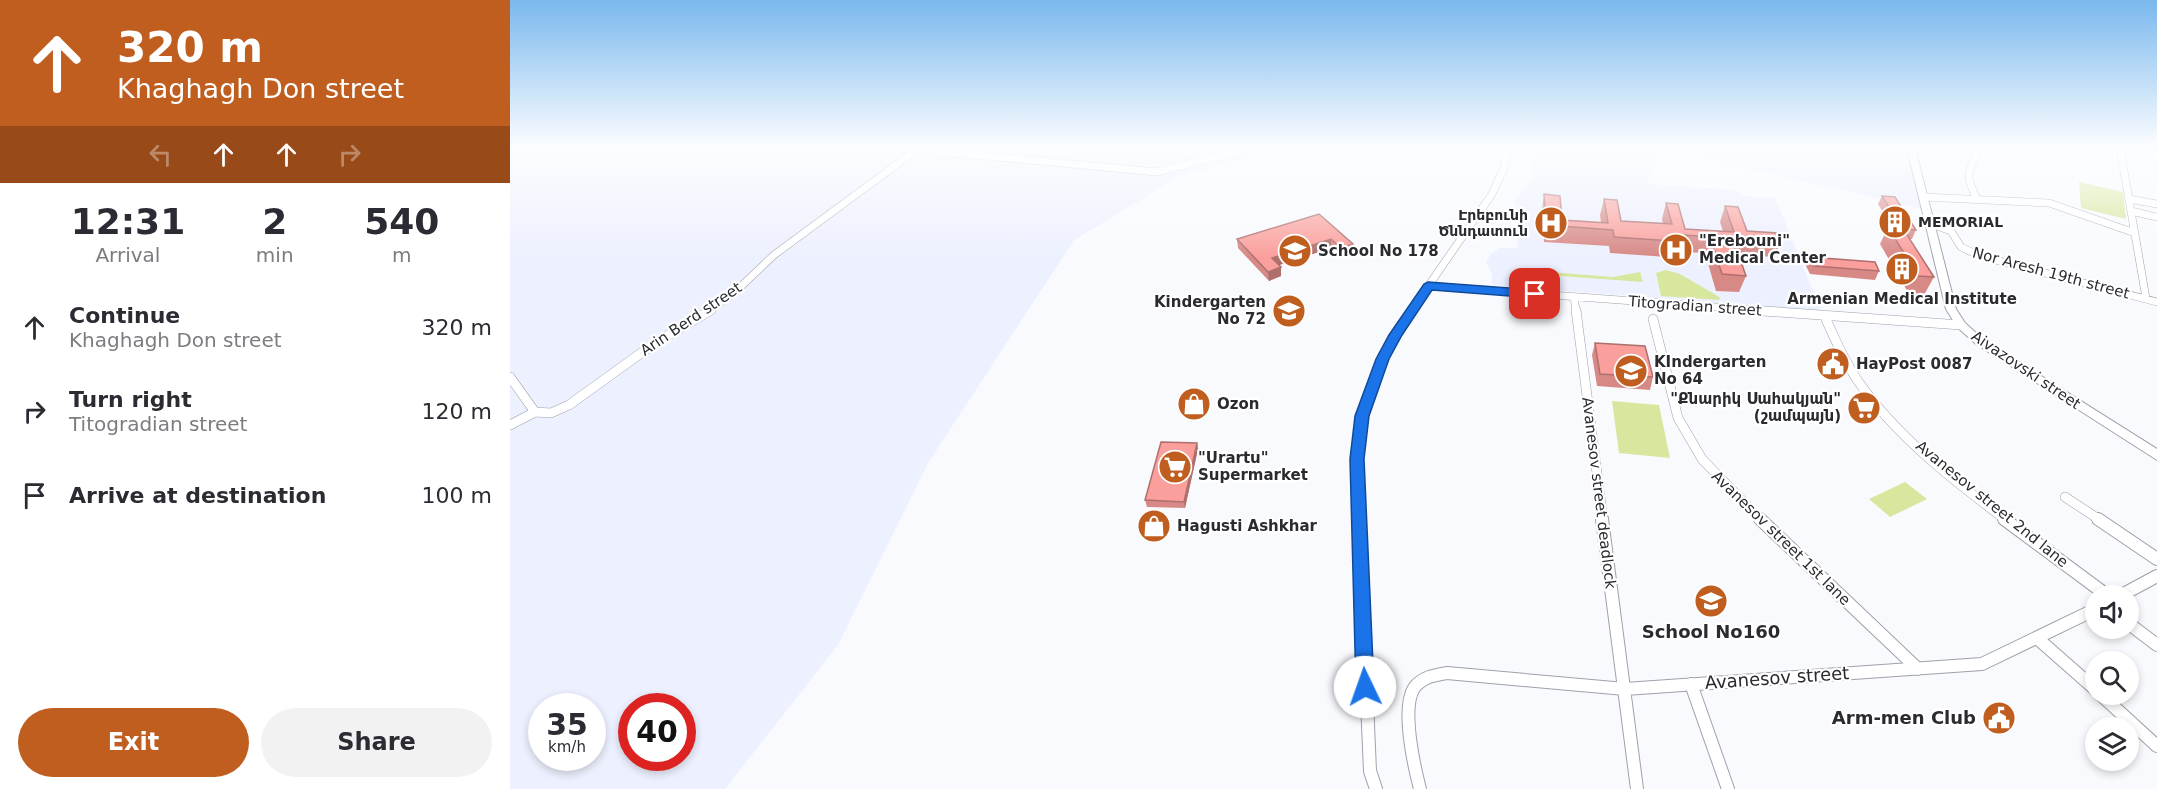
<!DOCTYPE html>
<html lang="en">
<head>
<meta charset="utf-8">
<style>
  :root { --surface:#fff; --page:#f2f2f3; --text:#2b2b33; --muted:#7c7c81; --accent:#bf5e1e }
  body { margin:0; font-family:"DejaVu Sans","Noto Sans Armenian",sans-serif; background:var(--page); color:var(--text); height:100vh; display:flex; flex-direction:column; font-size:22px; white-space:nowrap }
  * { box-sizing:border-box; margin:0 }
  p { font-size:20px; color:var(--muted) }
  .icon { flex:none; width:33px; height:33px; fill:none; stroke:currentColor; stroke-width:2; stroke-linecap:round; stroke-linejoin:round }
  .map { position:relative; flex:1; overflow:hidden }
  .side { display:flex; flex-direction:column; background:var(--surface); width:510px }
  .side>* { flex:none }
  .banner { background:#bf5e1e; color:#fff; overflow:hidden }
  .fabs { position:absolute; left:1575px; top:585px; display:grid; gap:12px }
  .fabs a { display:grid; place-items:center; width:54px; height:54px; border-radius:50%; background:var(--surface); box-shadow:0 3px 9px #0003; font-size:30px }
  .speed { position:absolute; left:18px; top:693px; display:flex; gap:12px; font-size:30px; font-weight:700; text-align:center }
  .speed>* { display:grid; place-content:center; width:78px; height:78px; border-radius:50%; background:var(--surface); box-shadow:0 3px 9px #0003; line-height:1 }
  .speed small { font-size:15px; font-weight:400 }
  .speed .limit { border:9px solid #d22; background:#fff; color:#111 }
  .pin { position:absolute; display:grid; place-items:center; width:51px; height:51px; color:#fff; margin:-26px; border-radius:12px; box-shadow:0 3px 9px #0006 }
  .me { position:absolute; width:66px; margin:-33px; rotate:357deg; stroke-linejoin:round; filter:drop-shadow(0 0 4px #0008) }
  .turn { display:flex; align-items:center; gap:21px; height:126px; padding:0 18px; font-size:27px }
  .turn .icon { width:78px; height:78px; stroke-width:2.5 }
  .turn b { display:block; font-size:42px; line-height:51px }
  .lanes { display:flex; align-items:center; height:57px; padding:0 18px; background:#0003; justify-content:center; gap:30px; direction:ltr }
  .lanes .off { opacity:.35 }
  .eta { display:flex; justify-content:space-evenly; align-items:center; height:102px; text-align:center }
  .eta b { font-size:36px; font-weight:700; line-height:42px }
  .cta { display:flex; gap:12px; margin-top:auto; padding:12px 18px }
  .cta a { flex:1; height:69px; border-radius:36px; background:var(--accent); color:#fff; font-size:24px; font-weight:700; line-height:69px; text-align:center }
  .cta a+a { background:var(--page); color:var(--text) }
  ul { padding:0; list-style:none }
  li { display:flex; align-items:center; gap:18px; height:84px; padding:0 18px }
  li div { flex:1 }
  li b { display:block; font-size:22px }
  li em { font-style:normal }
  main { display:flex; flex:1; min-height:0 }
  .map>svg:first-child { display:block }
</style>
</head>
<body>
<main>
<section class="side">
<div class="banner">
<div class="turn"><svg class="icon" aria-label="ahead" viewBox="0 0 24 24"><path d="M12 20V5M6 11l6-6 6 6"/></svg><div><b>320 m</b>Khaghagh Don street</div></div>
<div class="lanes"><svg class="icon off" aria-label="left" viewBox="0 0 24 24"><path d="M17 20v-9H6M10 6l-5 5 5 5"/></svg><svg class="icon" aria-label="ahead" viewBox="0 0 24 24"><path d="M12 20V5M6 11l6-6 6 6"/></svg><svg class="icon" aria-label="ahead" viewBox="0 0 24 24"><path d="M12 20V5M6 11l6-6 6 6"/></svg><svg class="icon off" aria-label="right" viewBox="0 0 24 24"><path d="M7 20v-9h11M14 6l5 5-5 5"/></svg></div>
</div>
<div class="eta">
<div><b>12:31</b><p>Arrival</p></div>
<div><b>2</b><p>min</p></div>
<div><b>540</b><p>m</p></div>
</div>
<ul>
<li><svg class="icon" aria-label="ahead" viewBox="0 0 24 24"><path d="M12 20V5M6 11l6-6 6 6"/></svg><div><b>Continue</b><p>Khaghagh Don street</p></div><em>320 m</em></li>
<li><svg class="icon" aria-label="right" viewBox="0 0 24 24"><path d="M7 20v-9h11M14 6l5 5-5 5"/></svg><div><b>Turn right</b><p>Titogradian street</p></div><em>120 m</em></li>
<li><svg class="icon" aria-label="arrive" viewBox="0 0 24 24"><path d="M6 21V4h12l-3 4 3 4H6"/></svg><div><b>Arrive at destination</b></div><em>100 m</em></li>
</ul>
<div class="cta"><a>Exit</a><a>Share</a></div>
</section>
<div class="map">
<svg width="1647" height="789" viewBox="0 0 1647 789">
  <rect width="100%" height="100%" fill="#f9fafe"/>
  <path fill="#edf0fe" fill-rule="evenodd" d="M 0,148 L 769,148 L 667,178 L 564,240 L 418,463 L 328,645 L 215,789 L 0,789 ZM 32,706 L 82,706 L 82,758 L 32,758 ZM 122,706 L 172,706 L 172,758 L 122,758 Z
    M 1021,148 L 1151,148 L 1154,149 L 1136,184 L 1228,190 L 1231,196 L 1265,198 L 1311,311 L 982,285 L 982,273 L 976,262 L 981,254 L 990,248 L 1008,248 L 1005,200 L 1022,180 Z
    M 1159,148 L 1396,148 L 1413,209 L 1173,153 Z"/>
  <path fill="#d7e79d" d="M 1569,182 L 1613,192 L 1616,219 L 1571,208 Z
    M 1156,270 L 1170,274 L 1206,295 L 1210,298 L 1209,300 L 1151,296 L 1146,273 Z
    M 1038,272 L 1103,277 L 1130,272 L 1133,282 L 1037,275 Z
    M 1102,401 L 1149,405 L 1160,458 L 1109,453 Z
    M 1395,482 L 1417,499 L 1380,517 L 1359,499 Z"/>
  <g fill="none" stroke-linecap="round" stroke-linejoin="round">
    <defs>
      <path id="minor-far2" d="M 390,148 L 647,172 L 740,148
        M 1610,148 L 1636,298
        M 1414,197 L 1539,203 L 1625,233
        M 1467,199 C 1453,171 1460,174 1468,148
        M 1619,199 L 1647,204
        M 1621,211 L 1647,217
        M 1421,224 L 1441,231 L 1451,247 L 1470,256 L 1647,302
        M 919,286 L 1261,311
        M 1064,297 L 1066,311
        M 198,311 L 224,293 L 264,255 L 409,148
        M 901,311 L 982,194 L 994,168 L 997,148"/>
      <path id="minor-far1" d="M 1066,310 L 1093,520
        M 1240,310 L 1451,325
        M 1314,315 C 1324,337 1334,361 1348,381 C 1386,436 1443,480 1496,520
        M 1143,319 L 1168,418 L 1192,459 L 1251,520
        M 0,377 L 25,412
        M 0,425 L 25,412 L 41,413 L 59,405 L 145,343 L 201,310
        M 1555,497 L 1590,520
        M 849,520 C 848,500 847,480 847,460 C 848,405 872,354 903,310"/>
      <path id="minor" d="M 849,519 L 860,771 L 866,789
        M 1092,519 L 1127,789
        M 1250,519 L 1408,669
        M 1494,519 L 1598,596
        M 1588,519 L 1647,559
        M 1610,596 L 1647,576
        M 1618,623 L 1647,645
        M 1527,638 L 1586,690
        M 1181,684 L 1218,789
        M 1590,694 L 1647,746
        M 910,789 C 904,766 891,708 904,688 C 912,677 925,675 937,673 L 1115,689 L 1472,664 L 1586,609"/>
      <path id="major" d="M 1397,148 L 1405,148 L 1446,309 L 1455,323 L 1474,340 L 1647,449 L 1647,460 L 1466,344 L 1447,327 L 1436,309 Z"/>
    </defs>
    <use href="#minor-far2" stroke="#9fa1ab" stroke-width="8"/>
    <use href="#minor-far1" stroke="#9fa1ab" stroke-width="10"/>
    <use href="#minor" stroke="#9fa1ab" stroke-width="14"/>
    <use href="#major" stroke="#9fa1ab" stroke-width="2"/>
    <use href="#minor-far2" stroke="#fff" stroke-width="7"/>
    <use href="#minor-far1" stroke="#fff" stroke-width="9"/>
    <use href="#minor" stroke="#fff" stroke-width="12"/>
    <use href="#major" fill="#fff" fill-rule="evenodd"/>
  </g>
  <path fill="#d78986" d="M 1034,194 L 1052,220 L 1091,223 L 1090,215 L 1094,199 L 1111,221 L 1153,224 L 1152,219 L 1156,203 L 1175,229 L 1213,231 L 1210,222 L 1215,206 L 1237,231 L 1271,240 L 1265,257 L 1229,255 L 1236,276 L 1229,292 L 1206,291 L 1195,253 L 1174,252 L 1172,258 L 1100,253 L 1099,246 L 1034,242 L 1032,210 Z
    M 1372,196 L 1406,230 L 1402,239 L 1399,239 L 1424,277 L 1414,295 L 1399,294 L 1370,244 L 1378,227 L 1382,227 L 1368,204 Z
    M 809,214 L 843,252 L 831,256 L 821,248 L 769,265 L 771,276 L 759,281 L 728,248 L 727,239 Z
    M 1300,257 L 1369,271 L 1365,280 L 1300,274 L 1296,266 Z
    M 1085,343 L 1143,377 L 1140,390 L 1087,386 L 1082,355 Z
    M 687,443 L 688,449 L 675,508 L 637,507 L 635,500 Z"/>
  <path fill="#af6f6d" d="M 821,239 L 821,248 L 763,267 L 762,258 Z
    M 843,244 L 843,252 L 831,256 L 831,248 Z
    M 771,267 L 771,276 L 759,281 L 758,272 Z
    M 687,443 L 688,449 L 675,508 L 674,502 Z"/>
  <path fill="#fa9f9c" stroke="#af6f6d" stroke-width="1.5" d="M 1034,194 L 1050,196 L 1052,220 L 1098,223 L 1094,199 L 1107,200 L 1111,221 L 1162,224 L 1156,203 L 1168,204 L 1175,229 L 1224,232 L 1215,206 L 1228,207 L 1237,231 L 1268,233 L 1271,240 L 1223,239 L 1236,276 L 1212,274 L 1200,237 L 1175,235 L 1177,242 L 1104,237 L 1103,230 L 1036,225 Z
    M 1372,196 L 1385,197 L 1406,230 L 1393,229 Z
    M 809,214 L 843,244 L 831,248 L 821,239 L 762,258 L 771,267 L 758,272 L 727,239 Z
    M 1378,227 L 1392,227 L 1424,277 L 1408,276 Z
    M 1300,257 L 1365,262 L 1369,271 L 1304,266 Z
    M 1085,343 L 1135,346 L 1143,377 L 1090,374 Z
    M 651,442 L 687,443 L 674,502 L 635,500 Z"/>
  <linearGradient id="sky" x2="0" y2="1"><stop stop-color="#7ab8ee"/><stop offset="0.57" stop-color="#fcfdff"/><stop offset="1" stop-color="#fcfdff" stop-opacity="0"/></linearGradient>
  <rect width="1647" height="258" fill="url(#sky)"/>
  <path fill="#1a73e8" stroke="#114b97" stroke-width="1.5" d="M 918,282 L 1025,290 L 1031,294 L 1025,298 L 922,290 L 892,335 L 879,359 L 859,416 L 854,459 L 864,687 L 861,693 L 855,696 L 848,693 L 846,687 L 840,459 L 845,416 L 866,359 L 879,335 L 914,284 Z"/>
  <defs>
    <symbol id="building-disc" viewBox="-11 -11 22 22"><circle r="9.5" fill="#bf5e1e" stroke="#fff"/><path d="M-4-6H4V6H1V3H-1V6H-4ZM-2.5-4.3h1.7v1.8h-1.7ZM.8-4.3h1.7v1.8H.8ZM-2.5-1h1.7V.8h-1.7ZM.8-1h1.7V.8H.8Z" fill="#fff"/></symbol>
    <symbol id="hospital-disc" viewBox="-11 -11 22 22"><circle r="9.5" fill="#bf5e1e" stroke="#fff"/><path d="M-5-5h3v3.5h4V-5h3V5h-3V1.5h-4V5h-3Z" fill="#fff"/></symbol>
    <symbol id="school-disc" viewBox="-11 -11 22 22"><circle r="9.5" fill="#bf5e1e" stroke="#fff"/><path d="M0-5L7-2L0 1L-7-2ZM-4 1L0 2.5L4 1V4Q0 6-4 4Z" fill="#fff"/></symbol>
    <symbol id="civic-disc" viewBox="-11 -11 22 22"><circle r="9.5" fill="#bf5e1e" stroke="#fff"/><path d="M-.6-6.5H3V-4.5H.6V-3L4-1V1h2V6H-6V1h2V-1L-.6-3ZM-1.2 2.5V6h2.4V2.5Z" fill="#fff"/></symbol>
    <symbol id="shop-disc" viewBox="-11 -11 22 22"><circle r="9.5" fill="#bf5e1e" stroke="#fff"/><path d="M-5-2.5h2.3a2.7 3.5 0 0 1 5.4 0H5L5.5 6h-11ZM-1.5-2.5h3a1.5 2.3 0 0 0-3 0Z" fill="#fff"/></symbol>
    <symbol id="supermarket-disc" viewBox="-11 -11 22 22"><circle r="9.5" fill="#bf5e1e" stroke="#fff"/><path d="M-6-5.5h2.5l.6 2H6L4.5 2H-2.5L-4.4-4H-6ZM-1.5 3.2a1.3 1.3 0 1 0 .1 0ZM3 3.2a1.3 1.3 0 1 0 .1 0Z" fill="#fff"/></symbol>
  </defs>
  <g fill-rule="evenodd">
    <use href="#building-disc" x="1366" y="203" width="38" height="38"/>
    <use href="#hospital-disc" x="1022" y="204" width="38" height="38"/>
    <use href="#hospital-disc" x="1147" y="231" width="38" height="38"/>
    <use href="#school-disc" x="766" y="232" width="38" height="38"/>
    <use href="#building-disc" x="1373" y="250" width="38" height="38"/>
    <use href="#school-disc" x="760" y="292" width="38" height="38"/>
    <use href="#civic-disc" x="1304" y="345" width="38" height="38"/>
    <use href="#school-disc" x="1102" y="352" width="38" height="38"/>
    <use href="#shop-disc" x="665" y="385" width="38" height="38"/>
    <use href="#supermarket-disc" x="1335" y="389" width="38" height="38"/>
    <use href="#supermarket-disc" x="646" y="448" width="38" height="38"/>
    <use href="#shop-disc" x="625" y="507" width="38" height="38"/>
    <use href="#school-disc" x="1182" y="582" width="38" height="38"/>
    <use href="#civic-disc" x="1470" y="699" width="38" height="38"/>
  </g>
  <g text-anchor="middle" stroke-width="4.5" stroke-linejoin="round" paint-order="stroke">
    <g font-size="14" font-weight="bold" fill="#2a2b2f" stroke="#fff" text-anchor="end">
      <text x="1018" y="220">Էրեբունի<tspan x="1018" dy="16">Ծննդատուն</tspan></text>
      <text x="1408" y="227" text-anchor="start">MEMORIAL</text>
    </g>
    <g font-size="15" font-weight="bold" fill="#2a2b2f" stroke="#fff" text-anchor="start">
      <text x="1189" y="246">"Erebouni"<tspan x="1189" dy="17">Medical Center</tspan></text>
      <text x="808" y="256">School No 178</text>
      <text x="1392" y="304" text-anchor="middle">Armenian Medical Institute</text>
      <text x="756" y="307" text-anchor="end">Kindergarten<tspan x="756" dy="17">No 72</tspan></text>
      <text x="1144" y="367">KIndergarten<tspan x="1144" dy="17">No 64</tspan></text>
      <text x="1346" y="369">HayPost 0087</text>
      <text x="1331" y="404" text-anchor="end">"Քնարիկ Սահակյան"<tspan x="1331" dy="17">(շամպայն)</tspan></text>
      <text x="707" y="409">Ozon</text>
      <text x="688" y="463">"Urartu"<tspan x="688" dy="17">Supermarket</tspan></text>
      <text x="667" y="531">Hagusti Ashkhar</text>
    </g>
    <g font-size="15" fill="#2a2b2f" stroke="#fff">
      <text transform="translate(1541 273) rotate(15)" y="5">Nor Aresh 19th street</text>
      <text transform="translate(1185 306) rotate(4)" y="5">Titogradian street</text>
      <text transform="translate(181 319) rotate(-34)" y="5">Arin Berd street</text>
      <text transform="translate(1516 370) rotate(34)" y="5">Aivazovski street</text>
      <text transform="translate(1089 493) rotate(83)" y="5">Avanesov street deadlock</text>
      <text transform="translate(1482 504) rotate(39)" y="5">Avanesov street 2nd lane</text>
      <text transform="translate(1271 538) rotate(44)" y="5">Avanesov street 1st lane</text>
    </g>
    <g font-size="18" font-weight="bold" fill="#2a2b2f" stroke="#fff">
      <text x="1201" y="638">School No160</text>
      <text x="1466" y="724" text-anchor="end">Arm-men Club</text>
    </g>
    <g font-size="18" fill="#2a2b2f" stroke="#fff">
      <text transform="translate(1267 678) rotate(-4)" y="6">Avanesov street</text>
    </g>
  </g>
</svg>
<div class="fabs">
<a><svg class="icon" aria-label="sound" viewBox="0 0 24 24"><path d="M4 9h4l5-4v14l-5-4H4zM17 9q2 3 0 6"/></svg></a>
<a><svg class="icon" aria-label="search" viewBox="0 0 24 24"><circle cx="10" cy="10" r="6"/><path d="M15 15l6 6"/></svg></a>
<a><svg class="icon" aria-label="layers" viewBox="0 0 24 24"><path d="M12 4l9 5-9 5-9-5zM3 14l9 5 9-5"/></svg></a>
</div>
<div class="speed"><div>35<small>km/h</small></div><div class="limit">40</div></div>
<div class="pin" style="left:1025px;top:294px;background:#d93025"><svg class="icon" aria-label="arrive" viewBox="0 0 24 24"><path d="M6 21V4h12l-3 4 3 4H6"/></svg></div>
<svg class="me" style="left:855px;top:687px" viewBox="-20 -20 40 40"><circle r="19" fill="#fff"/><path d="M0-13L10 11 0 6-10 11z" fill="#1a73e8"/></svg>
</div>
</main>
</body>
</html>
